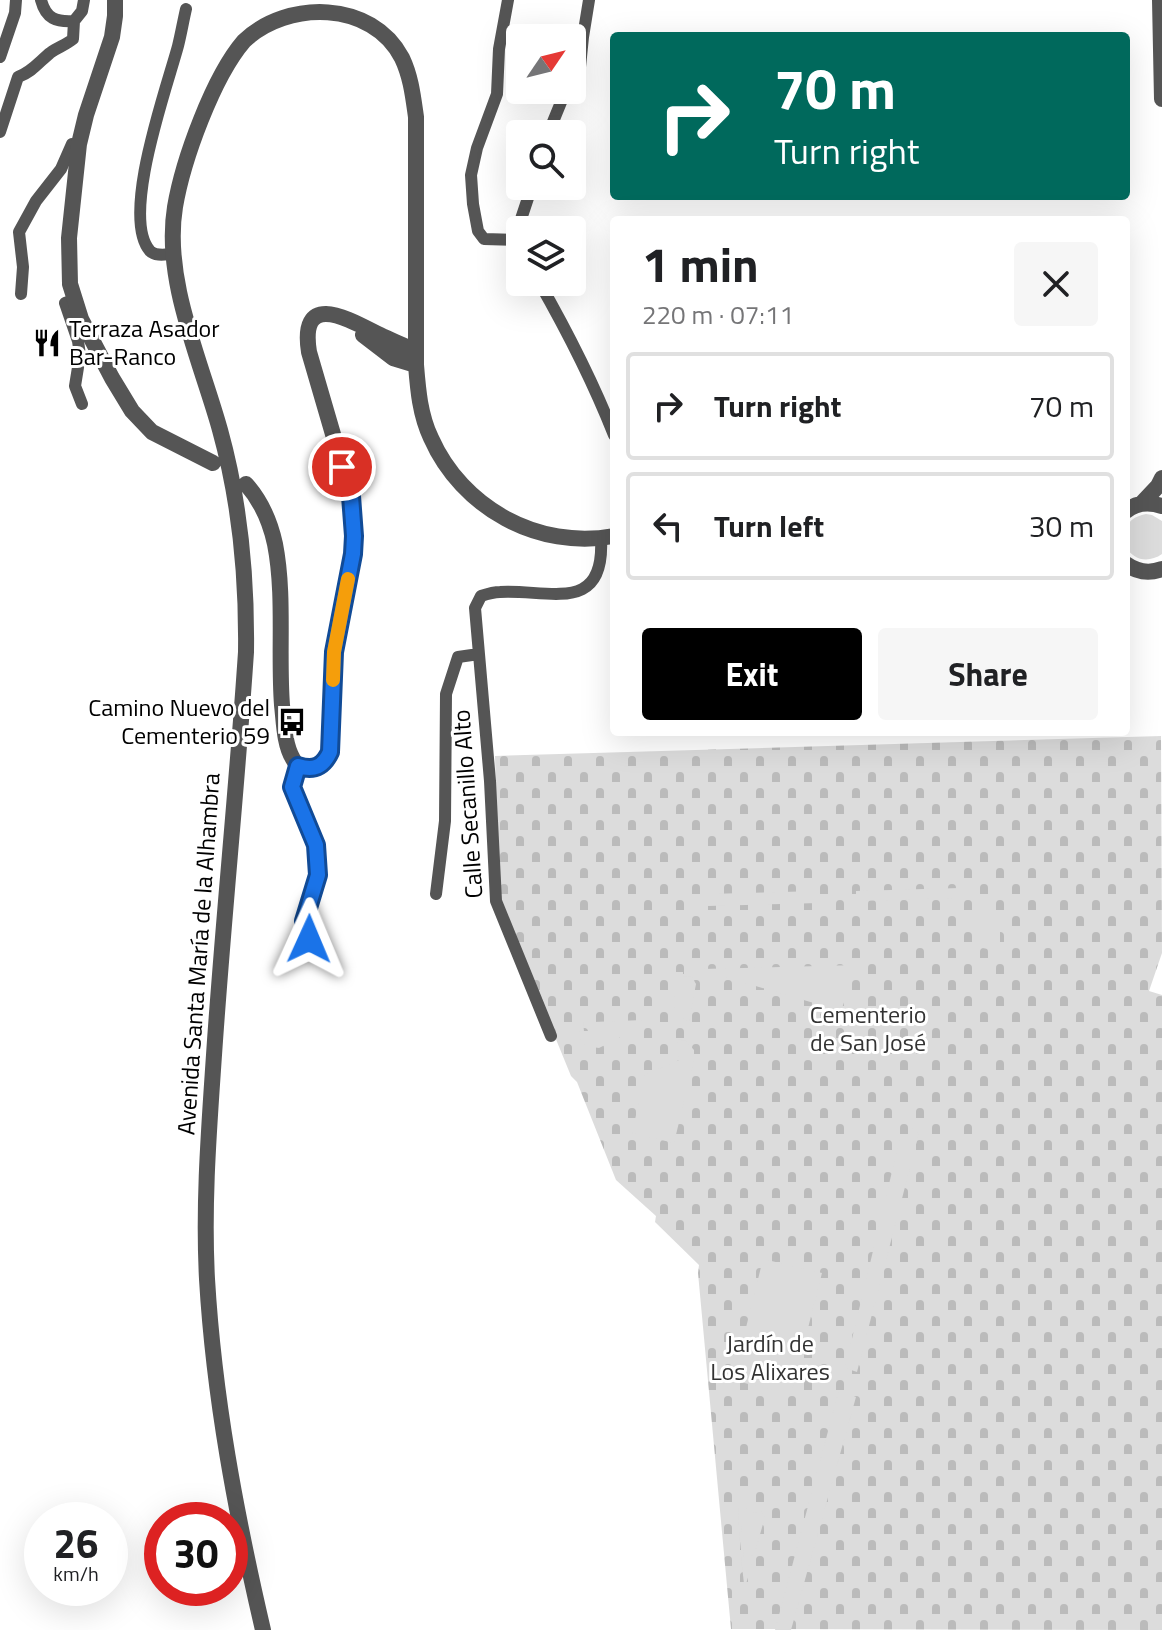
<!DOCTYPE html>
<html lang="en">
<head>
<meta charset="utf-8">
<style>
  :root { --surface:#fff; --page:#f6f6f6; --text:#202124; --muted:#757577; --line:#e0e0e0; --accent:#000 }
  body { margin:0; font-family:"Titillium Web",sans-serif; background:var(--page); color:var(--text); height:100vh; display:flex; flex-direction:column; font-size:30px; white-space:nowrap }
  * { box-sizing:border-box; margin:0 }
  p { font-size:26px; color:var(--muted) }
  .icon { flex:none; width:44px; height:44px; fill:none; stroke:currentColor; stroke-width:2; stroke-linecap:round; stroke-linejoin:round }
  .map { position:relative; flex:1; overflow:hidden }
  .side { position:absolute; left:610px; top:216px; width:520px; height:520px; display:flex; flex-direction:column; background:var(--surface); border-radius:8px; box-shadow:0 8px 32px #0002 }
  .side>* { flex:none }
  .banner { position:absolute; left:610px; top:32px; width:520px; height:168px; border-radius:8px; box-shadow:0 8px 32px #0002; background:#00695c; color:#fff; overflow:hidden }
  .needle { width:52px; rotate:55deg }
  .controls { position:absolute; left:506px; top:24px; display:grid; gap:16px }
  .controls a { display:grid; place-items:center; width:80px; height:80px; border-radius:8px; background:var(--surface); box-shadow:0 8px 32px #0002; font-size:40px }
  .speed { position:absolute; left:24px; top:1502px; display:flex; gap:16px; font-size:40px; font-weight:700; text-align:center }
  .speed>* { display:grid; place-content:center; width:104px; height:104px; border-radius:50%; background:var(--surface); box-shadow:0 8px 32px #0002; line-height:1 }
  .speed small { font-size:20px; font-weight:400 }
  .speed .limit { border:12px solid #d22; background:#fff; color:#111 }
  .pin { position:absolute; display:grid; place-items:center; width:68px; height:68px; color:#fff; margin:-34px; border:4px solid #fff; border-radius:50%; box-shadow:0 2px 8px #0007 }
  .me { position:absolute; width:88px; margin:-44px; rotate:1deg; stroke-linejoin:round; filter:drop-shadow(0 0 6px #0008) }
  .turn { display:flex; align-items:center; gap:28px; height:168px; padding:0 32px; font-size:36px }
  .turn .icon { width:104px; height:104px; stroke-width:2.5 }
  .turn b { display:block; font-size:56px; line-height:68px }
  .round { display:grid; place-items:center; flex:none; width:84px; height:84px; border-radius:8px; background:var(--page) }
  .headline { display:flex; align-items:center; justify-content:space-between; height:136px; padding:0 32px }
  h1 { font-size:48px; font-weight:700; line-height:60px }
  .cta { display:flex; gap:16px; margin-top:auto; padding:16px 32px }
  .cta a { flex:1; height:92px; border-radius:8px; background:var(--accent); color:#fff; font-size:32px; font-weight:700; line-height:92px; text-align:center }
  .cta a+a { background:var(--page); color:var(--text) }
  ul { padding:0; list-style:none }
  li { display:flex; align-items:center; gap:24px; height:108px; margin:0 16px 12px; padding:0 16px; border:4px solid var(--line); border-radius:8px }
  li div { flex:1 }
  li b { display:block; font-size:30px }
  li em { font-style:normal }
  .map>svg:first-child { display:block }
</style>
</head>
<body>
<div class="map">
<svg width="1162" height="1630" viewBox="0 0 1162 1630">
  <defs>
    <pattern id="cemetery-stones" width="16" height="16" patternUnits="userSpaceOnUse" patternTransform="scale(2)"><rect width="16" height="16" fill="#dcdcdc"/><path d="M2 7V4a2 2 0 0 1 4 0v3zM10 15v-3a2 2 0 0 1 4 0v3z" fill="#bbb"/></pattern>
  </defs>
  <rect width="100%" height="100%" fill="#fff"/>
  <path fill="url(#cemetery-stones)" d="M 1161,736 L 1162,953 L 1149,991 L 1162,995 L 1162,1630 L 731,1629 L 698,1273 L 699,1265 L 655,1222 L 656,1216 L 616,1180 L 577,1082 L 571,1076 L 499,900 L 495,756 Z"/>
  <path fill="#dcdcdc" d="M 1146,514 L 1152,515 L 1162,521 L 1162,554 C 1149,563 1134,561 1126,547 C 1126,529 1124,519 1146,514 Z
    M 959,888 L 959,898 L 856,901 L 856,891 Z
    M 819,891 L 819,903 L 708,906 L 708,894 Z
    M 1000,910 L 1000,951 L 977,947 L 977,911 Z
    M 857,965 L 841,1011 L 725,977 L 719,980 L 703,980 L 701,969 Z
    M 673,972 L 683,972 L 683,976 L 692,977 L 696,984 L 689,1021 L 675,1016 Z
    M 643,1020 L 643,1026 L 599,1048 L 585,1046 L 580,1038 L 578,1024 L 583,1022 L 584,1031 L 593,1031 L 593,1022 Z
    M 677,1039 L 686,1041 L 694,1050 L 694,1060 L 674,1143 L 632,1133 L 645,1075 L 679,1060 Z
    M 911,1128 L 919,1133 L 857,1372 L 845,1368 L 901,1134 L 909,1136 Z
    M 763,1259 L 822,1273 L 791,1395 L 733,1380 Z
    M 839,1390 L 856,1397 L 791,1630 L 775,1630 Z
    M 739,1506 L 753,1510 L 753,1512 L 759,1513 L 761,1511 L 765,1517 L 755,1552 L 753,1552 L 751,1559 L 753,1561 L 746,1584 L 744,1584 L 741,1557 L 744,1556 L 743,1550 L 741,1550 L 739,1532 L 742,1532 L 741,1526 L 739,1526 L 738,1508 Z"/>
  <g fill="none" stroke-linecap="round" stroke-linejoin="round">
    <path stroke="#555" stroke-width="12" d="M 41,0 C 46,19 56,22 74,21 L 82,11 L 84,0
      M 508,0 L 499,49 L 497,94 L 477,148 L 471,175 L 473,204 L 478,231 L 484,239 L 514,240
      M 0,57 L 15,13 L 16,0
      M 572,81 L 580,67 L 583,37 L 589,0
      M 0,132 L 18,77 C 32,72 39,62 50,53 C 58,47 66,45 73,39 L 74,21
      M 548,134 L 566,90
      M 520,250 L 514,240 L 532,186
      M 174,254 C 167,254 156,257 150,251 C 120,217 167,87 178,46 C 181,34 183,22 186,9
      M 539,282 C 567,331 593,382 614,435
      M 21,294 L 23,267 L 19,232 L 36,201 L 61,169 L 72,144 L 79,144
      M 74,300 L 65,303 L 78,341 L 80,355 L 75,386 L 82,404
      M 298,766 L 292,787 L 316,845 L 318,875 L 304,921 L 309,939
      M 436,894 L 445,821 L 446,694 L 458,657 L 479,654
      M 551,1036 L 496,901 L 490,781 L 475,608 L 481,596 C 487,594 494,592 500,592 C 548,589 605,615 601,539"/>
    <path stroke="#555" stroke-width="16" d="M 115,0 L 115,16 L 112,37 L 86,115 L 79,144 L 69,238 L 70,284 L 81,319 L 112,378 L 132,411 L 152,432 L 213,463
      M 1160,0 L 1162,99
      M 363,335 L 393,358 L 416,365
      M 246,484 C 262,502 270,521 275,544 C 285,595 278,653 282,705 C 284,722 284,744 293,759 C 297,767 305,770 314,768 C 323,766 326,761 330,752 L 334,652 L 353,554 L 354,521 L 351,496 L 309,352 C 299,289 350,320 380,335 C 392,341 404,345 415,351
      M 1142,503 L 1158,486 L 1162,478
      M 1126,511 C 1137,502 1149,502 1162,506
      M 1126,564 C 1137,572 1149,574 1162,569
      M 263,1630 C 236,1514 214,1398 207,1279 C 203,1204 209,1129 214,1055 C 223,921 237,787 246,652 C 247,578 240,502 220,430 C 201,361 163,280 175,207 C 183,160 213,77 244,41 C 287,0 372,0 402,58 C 411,77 413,96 416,117 L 416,365 C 418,390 420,415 431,438 C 462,508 538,550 614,536"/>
  </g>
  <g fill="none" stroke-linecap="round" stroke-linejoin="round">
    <defs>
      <path id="route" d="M 309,939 L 304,921 L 318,875 L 316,845 L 292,787 L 298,766 C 314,771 323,767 330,752 L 334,652 L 353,554 L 354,536 L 351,496 L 342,467"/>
    </defs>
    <use href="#route" stroke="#114b97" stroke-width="20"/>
    <use href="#route" stroke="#1a73e8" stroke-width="14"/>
    <path stroke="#f59e0b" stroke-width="14" d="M 333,680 L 334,652 L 348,579"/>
  </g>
  <defs>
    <symbol id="restaurant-bare" viewBox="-9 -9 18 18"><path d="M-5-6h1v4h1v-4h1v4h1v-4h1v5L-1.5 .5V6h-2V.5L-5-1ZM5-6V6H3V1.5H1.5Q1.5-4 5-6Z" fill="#000" stroke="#fff" stroke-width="2.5" paint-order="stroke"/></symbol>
    <symbol id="bus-bare" viewBox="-9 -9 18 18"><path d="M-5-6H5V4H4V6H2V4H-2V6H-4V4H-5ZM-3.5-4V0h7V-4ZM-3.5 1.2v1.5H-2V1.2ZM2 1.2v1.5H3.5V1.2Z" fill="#000" stroke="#fff" stroke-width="2.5" paint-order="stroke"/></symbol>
  </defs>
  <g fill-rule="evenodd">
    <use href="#restaurant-bare" x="27" y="323" width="40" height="40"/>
    <use href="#bus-bare" x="272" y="702" width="40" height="40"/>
  </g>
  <g text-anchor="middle" stroke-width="6" stroke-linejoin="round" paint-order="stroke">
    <g font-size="24" fill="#000" stroke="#fff" text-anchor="start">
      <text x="69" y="337">Terraza Asador<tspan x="69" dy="28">Bar-Ranco</tspan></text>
      <text x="270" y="716" text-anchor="end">Camino Nuevo del<tspan x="270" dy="28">Cementerio 59</tspan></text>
    </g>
    <g font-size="24" fill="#000" stroke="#fff">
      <text transform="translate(468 804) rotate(-94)" y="8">Calle Secanillo Alto</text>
      <text transform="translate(199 954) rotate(-86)" y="8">Avenida Santa María de la Alhambra</text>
    </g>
    <g font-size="24" fill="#333" stroke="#fff">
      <text x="868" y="1023">Cementerio<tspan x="868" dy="28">de San José</tspan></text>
      <text x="770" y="1352">Jardín de<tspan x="770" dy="28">Los Alixares</tspan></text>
    </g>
  </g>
</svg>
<div class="controls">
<a><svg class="needle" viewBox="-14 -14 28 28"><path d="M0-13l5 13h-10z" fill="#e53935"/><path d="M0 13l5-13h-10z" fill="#757577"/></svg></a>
<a><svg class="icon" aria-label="search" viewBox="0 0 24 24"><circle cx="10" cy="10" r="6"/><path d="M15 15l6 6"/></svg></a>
<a><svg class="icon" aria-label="layers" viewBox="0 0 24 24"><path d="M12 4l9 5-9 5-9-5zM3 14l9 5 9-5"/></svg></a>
</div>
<div class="speed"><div>26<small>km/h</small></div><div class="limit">30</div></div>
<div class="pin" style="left:342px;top:467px;background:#d93025"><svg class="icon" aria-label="arrive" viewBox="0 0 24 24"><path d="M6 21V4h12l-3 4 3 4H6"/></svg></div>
<svg class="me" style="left:309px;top:939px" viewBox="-20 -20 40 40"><path d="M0-17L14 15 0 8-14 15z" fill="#1a73e8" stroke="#fff" stroke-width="4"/></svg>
<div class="banner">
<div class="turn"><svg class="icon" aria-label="right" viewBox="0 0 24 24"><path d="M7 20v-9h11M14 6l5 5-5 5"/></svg><div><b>70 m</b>Turn right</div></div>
</div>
<section class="side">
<div class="headline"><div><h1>1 min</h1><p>220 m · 07:11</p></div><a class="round"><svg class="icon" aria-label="close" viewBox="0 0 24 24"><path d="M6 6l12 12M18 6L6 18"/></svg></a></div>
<ul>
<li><svg class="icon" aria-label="right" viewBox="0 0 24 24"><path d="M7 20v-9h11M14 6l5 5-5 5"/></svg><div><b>Turn right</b></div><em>70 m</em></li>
<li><svg class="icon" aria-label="left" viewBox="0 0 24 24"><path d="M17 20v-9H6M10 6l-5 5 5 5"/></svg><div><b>Turn left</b></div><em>30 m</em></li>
</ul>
<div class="cta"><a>Exit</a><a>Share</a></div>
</section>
</div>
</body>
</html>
